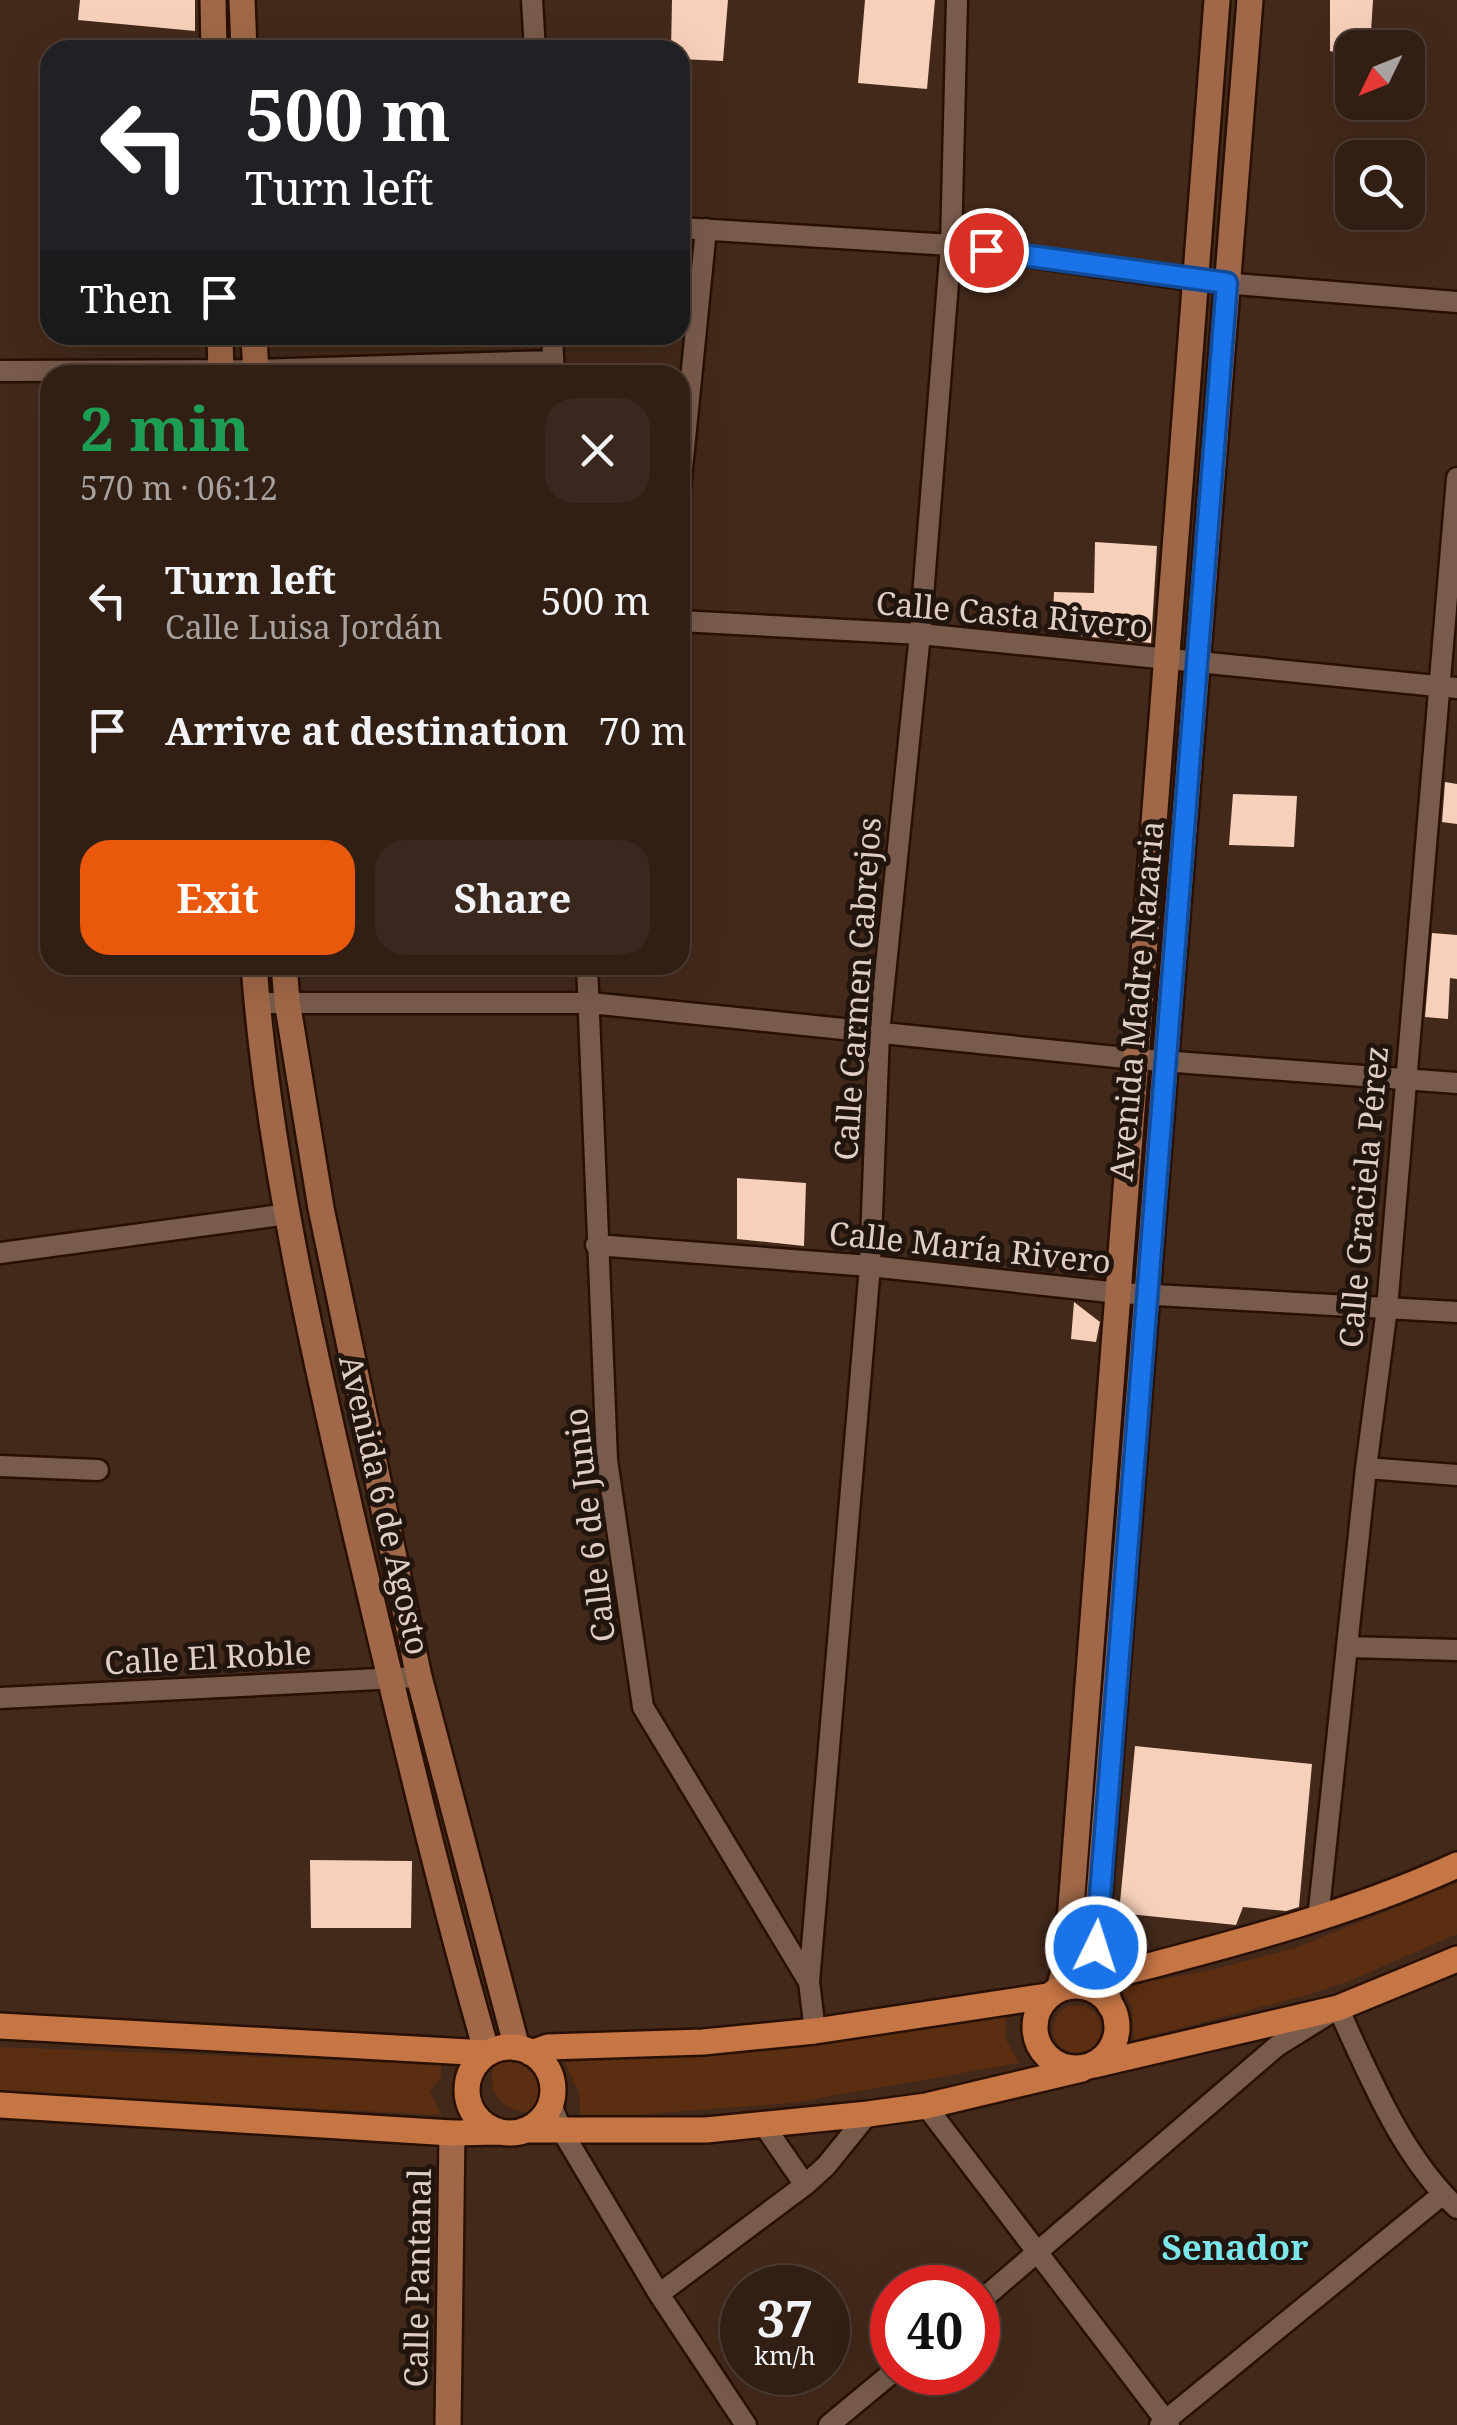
<!DOCTYPE html>
<html lang="en">
<head>
<meta charset="utf-8">
<style>
  :root { --surface:#321f14; --page:#3a271d; --text:#f1f3f6; --muted:#a8a2a0; --line:#4d3d34; --accent:#ea580c }
  body { margin:0; font-family:"Noto Serif",serif; background:var(--page); color:var(--text); height:100vh; display:flex; flex-direction:column; font-size:38px; white-space:nowrap }
  * { box-sizing:border-box; margin:0 }
  p { font-size:32px; color:var(--muted) }
  .icon { flex:none; width:55px; height:55px; fill:none; stroke:currentColor; stroke-width:2; stroke-linecap:round; stroke-linejoin:round }
  .map { position:relative; flex:1; overflow:hidden }
  .sheet { position:absolute; left:40px; top:365px; width:650px; height:610px; display:flex; flex-direction:column; background:var(--surface); border-radius:30px; box-shadow:0 10px 40px #0002,0 0 0 2px var(--line) }
  .sheet>* { flex:none }
  .banner { position:absolute; left:40px; top:40px; width:650px; height:305px; border-radius:30px; box-shadow:0 10px 40px #0002,0 0 0 2px var(--line); background:#202124; color:#fff; overflow:hidden }
  .needle { width:65px; rotate:227deg }
  .fabs { position:absolute; left:1335px; top:30px; display:grid; gap:20px }
  .fabs a { display:grid; place-items:center; width:90px; height:90px; border-radius:20px; background:var(--surface); box-shadow:0 10px 40px #0002,0 0 0 2px var(--line); font-size:50px }
  .speed { position:absolute; left:720px; top:2265px; display:flex; gap:20px; font-size:50px; font-weight:700; text-align:center }
  .speed>* { display:grid; place-content:center; width:130px; height:130px; border-radius:50%; background:var(--surface); box-shadow:0 10px 40px #0002,0 0 0 2px var(--line); line-height:1 }
  .speed small { font-size:25px; font-weight:400 }
  .speed .limit { border:15px solid #d22; background:#fff; color:#111 }
  .pin { position:absolute; display:grid; place-items:center; width:85px; height:85px; color:#fff; margin:-42px; border:5px solid #fff; border-radius:50%; box-shadow:0 2px 10px #0007 }
  .me { position:absolute; width:110px; margin:-55px; rotate:4deg; stroke-linejoin:round; filter:drop-shadow(0 0 8px #0008) }
  .turn { display:flex; align-items:center; gap:35px; height:210px; padding:0 40px; font-size:45px }
  .turn .icon { width:130px; height:130px; stroke-width:2.5 }
  .turn b { display:block; font-size:70px; line-height:85px }
  .then { display:flex; align-items:center; height:95px; padding:0 40px; background:#0003; gap:20px; font-size:38px }
  .round { display:grid; place-items:center; flex:none; width:105px; height:105px; border-radius:30px; background:var(--page) }
  .summary { display:flex; align-items:center; justify-content:space-between; height:170px; padding:0 40px }
  h1 { font-size:60px; font-weight:700; line-height:75px; color:#1e9e55 }
  .action { display:flex; gap:20px; margin-top:auto; padding:20px 40px }
  .action a { flex:1; height:115px; border-radius:30px; background:var(--accent); color:#fff; font-size:40px; font-weight:700; line-height:115px; text-align:center }
  .action a+a { background:var(--page); color:var(--text) }
  ul { padding:0; list-style:none }
  li { display:flex; align-items:center; gap:30px; height:130px; padding:0 40px }
  li div { flex:1 }
  li b { display:block; font-size:38px }
  li em { font-style:normal }
  .map>svg:first-child { display:block }
</style>
</head>
<body>
<div class="map">
<svg width="1457" height="2425" viewBox="0 0 1457 2425">
  <rect width="100%" height="100%" fill="#43291a"/>
  <path fill="#5b2d11" d="M 1457,1883 L 1457,1934 L 1349,1981 L 1304,1996 L 1134,2040 L 1132,2006 L 1119,1987 L 1211,1970 L 1295,1948 Z
    M1053 2029a24 24 0 1 1 48 0a24 24 0 1 1-48 0Z
    M 1006,2016 L 1005,2038 L 1019,2063 L 792,2103 L 581,2119 L 579,2093 L 565,2062 L 813,2045 Z
    M 0,2047 L 441,2064 L 441,2077 L 430,2091 L 441,2115 L 0,2092 Z
    M 508,2056 L 530,2062 L 543,2080 L 540,2108 L 533,2113 C 502,2112 486,2094 494,2063 L 500,2057 Z"/>
  <path fill="#f7d0bb" d="M 80,0 L 195,0 L 195,31 L 78,20 Z
    M 672,0 L 728,0 L 723,61 L 680,59 L 680,50 L 671,50 Z
    M 865,0 L 935,0 L 927,89 L 858,83 Z
    M 1330,0 L 1373,0 L 1370,48 L 1352,48 L 1352,56 L 1330,51 Z
    M 1095,542 L 1157,546 L 1151,643 L 1052,633 L 1054,592 L 1094,593 Z
    M 1445,782 L 1457,784 L 1457,824 L 1442,822 Z
    M 1233,794 L 1297,796 L 1294,847 L 1229,845 Z
    M 1432,933 L 1457,935 L 1457,979 L 1450,978 L 1448,1019 L 1425,1017 Z
    M 737,1178 L 806,1183 L 804,1246 L 737,1239 Z
    M 1074,1302 L 1100,1322 L 1096,1342 L 1071,1339 Z
    M 1135,1746 L 1312,1764 L 1299,1907 L 1286,1911 L 1243,1907 L 1236,1925 L 1119,1913 Z
    M 310,1860 L 412,1861 L 411,1928 L 311,1928 Z"/>
  <g fill="none" stroke-linecap="round" stroke-linejoin="round">
    <defs>
      <path id="street" d="M 532,0 L 535,50
        M 680,228 L 951,245 L 1197,281 L 1457,302
        M 552,335 L 554,375
        M 0,371 L 256,370 L 553,361
        M 680,489 L 706,229
        M 680,621 L 920,634 L 1457,688
        M 587,965 L 607,1460 L 643,1707 L 809,1982 L 815,2031
        M 257,1003 L 590,1003 L 1136,1059 L 1457,1083
        M 596,1245 L 870,1266 L 1119,1293 L 1457,1312
        M 0,1253 L 288,1214
        M 0,1466 L 98,1470
        M 1366,1468 L 1457,1475
        M 1348,1647 L 1457,1650
        M 0,1698 L 419,1677
        M 1318,1919 L 1366,1468 L 1387,1308 L 1457,478
        M 809,1982 L 870,1266 L 879,1033 L 920,634 L 951,245 L 957,0
        M 551,2104 L 562,2131 L 659,2294 L 746,2425
        M 926,2106 L 1169,2425
        M 763,2124 L 805,2185
        M 659,2294 L 805,2185 L 826,2166 L 868,2114
        M 978,2303 L 1277,2046 L 1338,2008 C 1370,2077 1401,2155 1457,2208
        M 829,2425 L 893,2372
        M 1160,2425 L 1443,2194"/>
      <path id="secondary" d="M 213,0 L 214,50
        M 242,0 L 244,50
        M 220,335 L 221,375
        M 254,335 L 256,375
        M 254,965 C 268,1154 314,1354 357,1539 C 398,1711 438,1883 487,2053
        M 284,965 L 287,1001 L 321,1208 L 419,1677 L 517,2048
        M 1059,1989 L 1067,1960 L 1217,0
        M 1110,2005 L 1095,1947 L 1250,0
        M 448,2425 L 452,2133"/>
      <path id="primary" d="M1035 2027a41 41 0 1 1 82 0a41 41 0 1 1-82 0Z
        M 1073,1986 C 1203,1951 1335,1921 1457,1865
        M 0,2026 L 487,2053
        M467 2090a43 43 0 1 1 86 0a43 43 0 1 1-86 0Z
        M 531,2053 L 548,2047 L 703,2042 L 815,2031 L 1047,1996
        M 1094,2065 L 1338,2008 L 1457,1959
        M 0,2105 L 452,2133 L 499,2132
        M 525,2130 L 706,2130 L 868,2114 L 926,2106 L 1082,2069"/>
    </defs>
    <use href="#street" stroke="#291004" stroke-width="25"/>
    <use href="#secondary" stroke="#291004" stroke-width="30"/>
    <use href="#primary" stroke="#291004" stroke-width="30"/>
    <use href="#street" stroke="#795b4b" stroke-width="20"/>
    <use href="#secondary" stroke="#a06848" stroke-width="25"/>
    <use href="#primary" stroke="#c67545" stroke-width="25"/>
  </g>
  <g fill="none" stroke-linecap="round" stroke-linejoin="round">
    <defs>
      <path id="route" d="M 986,250 L 1227,283 L 1096,1947"/>
    </defs>
    <use href="#route" stroke="#114b97" stroke-width="25"/>
    <use href="#route" stroke="#1a73e8" stroke-width="18"/>
  </g>
  <g text-anchor="middle" stroke-width="10" stroke-linejoin="round" paint-order="stroke">
    <g font-size="32" fill="#e0cec5" stroke="#21150e">
      <text transform="translate(1012 615) rotate(5)" y="11">Calle Casta Rivero</text>
      <text transform="translate(858 989) rotate(-86)" y="11">Calle Carmen Cabrejos</text>
      <text transform="translate(1137 1001) rotate(-85)" y="11">Avenida Madre Nazaria</text>
      <text transform="translate(1364 1197) rotate(-85)" y="11">Calle Graciela Pérez</text>
      <text transform="translate(970 1248) rotate(6)" y="11">Calle María Rivero</text>
      <text transform="translate(384 1505) rotate(77)" y="11">Avenida 6 de Agosto</text>
      <text transform="translate(590 1525) rotate(-97)" y="11">Calle 6 de Junio</text>
      <text transform="translate(208 1658) rotate(-3)" y="11">Calle El Roble</text>
      <text transform="translate(418 2278) rotate(-89)" y="11">Calle Pantanal</text>
    </g>
    <g font-size="35" font-weight="bold" fill="#7be7eb" stroke="#21150e">
      <text x="1235" y="2260">Senador</text>
    </g>
  </g>
</svg>
<div class="fabs">
<a><svg class="needle" viewBox="-14 -14 28 28"><path d="M0-13l5 13h-10z" fill="#e53935"/><path d="M0 13l5-13h-10z" fill="#a8a2a0"/></svg></a>
<a><svg class="icon" aria-label="search" viewBox="0 0 24 24"><circle cx="10" cy="10" r="6"/><path d="M15 15l6 6"/></svg></a>
</div>
<div class="speed"><div>37<small>km/h</small></div><div class="limit">40</div></div>
<div class="pin" style="left:986px;top:250px;background:#d93025"><svg class="icon" aria-label="arrive" viewBox="0 0 24 24"><path d="M6 21V4h12l-3 4 3 4H6"/></svg></div>
<svg class="me" style="left:1096px;top:1947px" viewBox="-20 -20 40 40"><circle r="17" fill="#1a73e8" stroke="#fff" stroke-width="3"/><path d="M0-11L8 9 0 5-8 9z" fill="#fff"/></svg>
<div class="banner">
<div class="turn"><svg class="icon" aria-label="left" viewBox="0 0 24 24"><path d="M17 20v-9H6M10 6l-5 5 5 5"/></svg><div><b>500 m</b>Turn left</div></div>
<div class="then">Then<svg class="icon" aria-label="arrive" viewBox="0 0 24 24"><path d="M6 21V4h12l-3 4 3 4H6"/></svg></div>
</div>
<section class="sheet">
<div class="summary"><div><h1>2 min</h1><p>570 m · 06:12</p></div><a class="round"><svg class="icon" aria-label="close" viewBox="0 0 24 24"><path d="M6 6l12 12M18 6L6 18"/></svg></a></div>
<ul>
<li><svg class="icon" aria-label="left" viewBox="0 0 24 24"><path d="M17 20v-9H6M10 6l-5 5 5 5"/></svg><div><b>Turn left</b><p>Calle Luisa Jordán</p></div><em>500 m</em></li>
<li><svg class="icon" aria-label="arrive" viewBox="0 0 24 24"><path d="M6 21V4h12l-3 4 3 4H6"/></svg><div><b>Arrive at destination</b></div><em>70 m</em></li>
</ul>
<div class="action"><a>Exit</a><a>Share</a></div>
</section>
</div>
</body>
</html>
